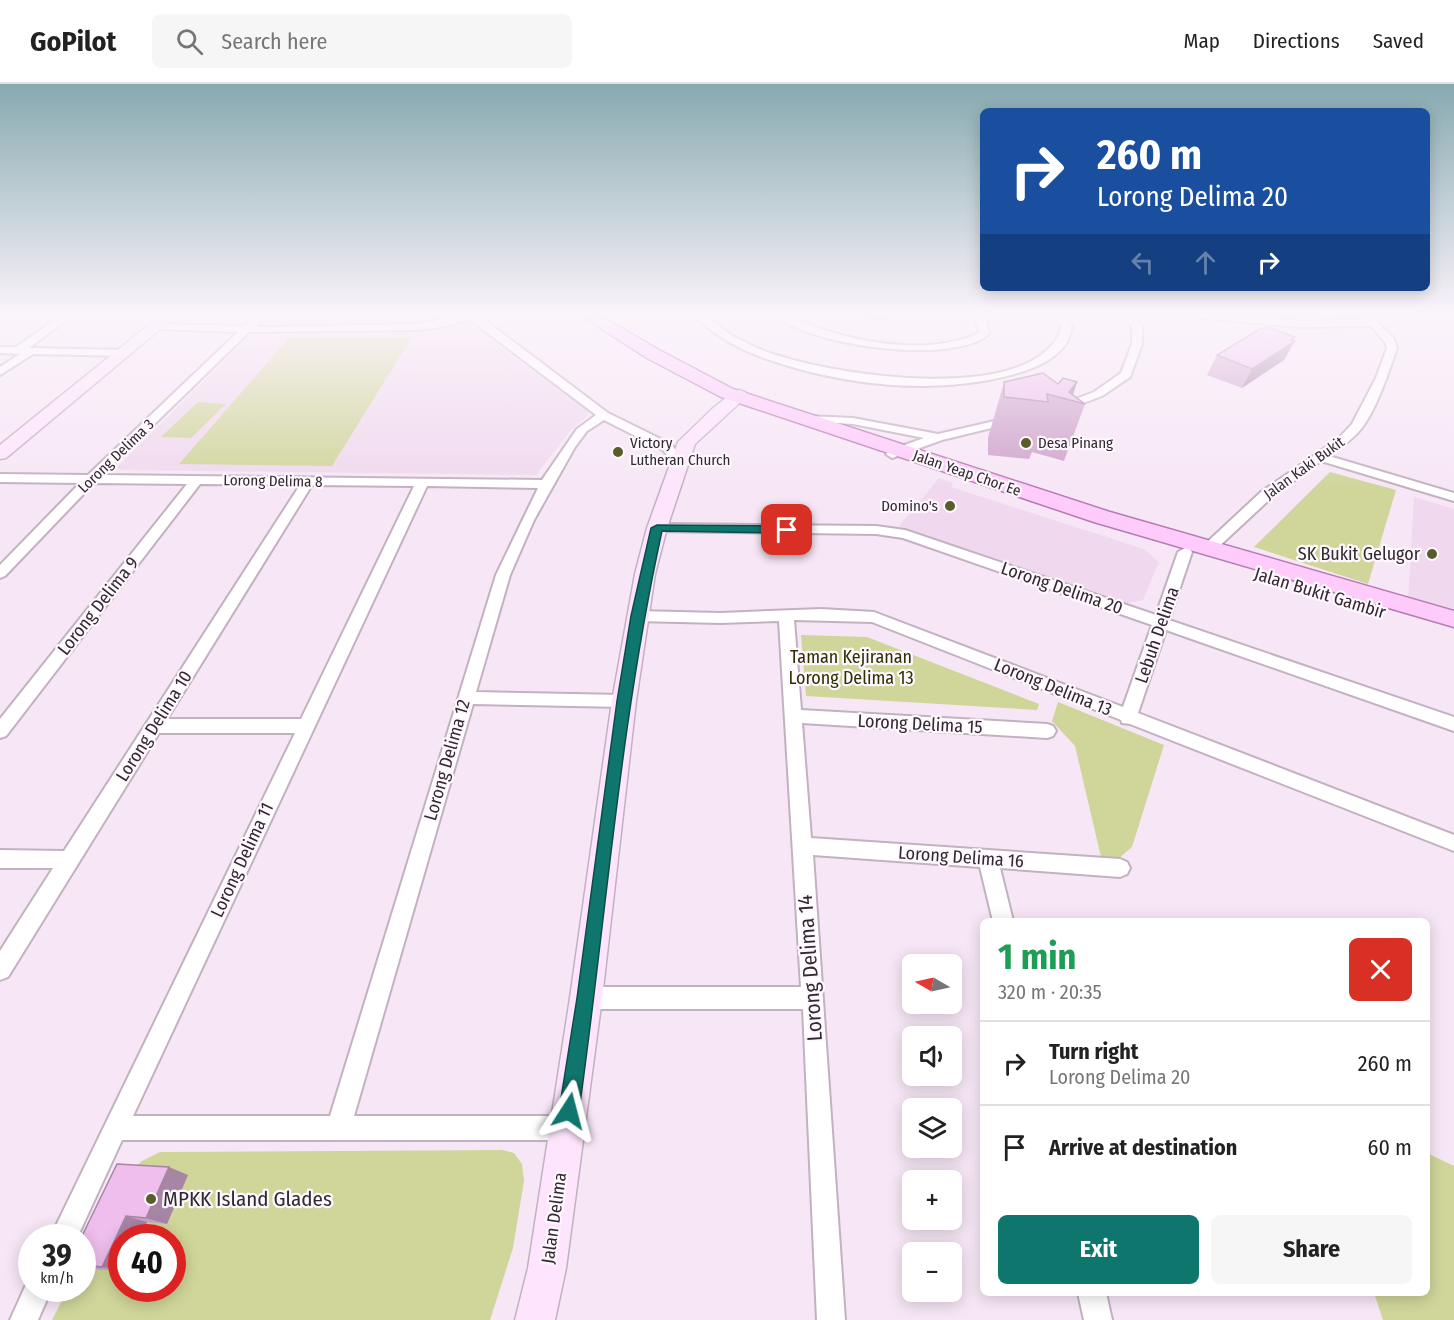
<!DOCTYPE html>
<html lang="en">
<head>
<meta charset="utf-8">
<style>
  :root { --surface:#fff; --page:#f6f6f6; --text:#222; --muted:#767676; --line:#e0e0e0; --accent:#0f766e }
  body { margin:0; font-family:"Fira Sans Condensed",sans-serif; background:var(--page); color:var(--text); height:100vh; display:flex; flex-direction:column; font-size:22px; white-space:nowrap }
  * { box-sizing:border-box; margin:0 }
  p { font-size:20px; color:var(--muted) }
  .icon { flex:none; width:33px; height:33px; fill:none; stroke:currentColor; stroke-width:2; stroke-linecap:round; stroke-linejoin:round }
  .map { position:relative; flex:1; overflow:hidden }
  .details { position:absolute; left:980px; top:834px; width:450px; height:378px; display:flex; flex-direction:column; background:var(--surface); border-radius:9px; box-shadow:0 3px 15px #0003 }
  .details>* { flex:none }
  .banner { position:absolute; left:980px; top:24px; width:450px; height:183px; border-radius:9px; box-shadow:0 3px 15px #0003; background:#1a4fa0; color:#fff; overflow:hidden }
  .needle { width:39px; rotate:279deg }
  .buttons { position:absolute; left:902px; top:870px; display:grid; gap:12px }
  .buttons a { display:grid; place-items:center; width:60px; height:60px; border-radius:9px; background:var(--surface); box-shadow:0 3px 15px #0003; font-size:30px }
  .speed { position:absolute; left:18px; top:1140px; display:flex; gap:12px; font-size:30px; font-weight:700; text-align:center }
  .speed>* { display:grid; place-content:center; width:78px; height:78px; border-radius:50%; background:var(--surface); box-shadow:0 3px 15px #0003; line-height:1 }
  .speed small { font-size:15px; font-weight:400 }
  .speed .limit { border:9px solid #d22; background:#fff; color:#111 }
  .pin { position:absolute; display:grid; place-items:center; width:51px; height:51px; color:#fff; margin:-26px; border-radius:12px; box-shadow:0 3px 9px #0006 }
  .me { position:absolute; width:66px; margin:-33px; rotate:9deg; stroke-linejoin:round; filter:drop-shadow(0 0 4px #0008) }
  .turn { display:flex; align-items:center; gap:21px; height:126px; padding:0 18px; font-size:27px }
  .turn .icon { width:78px; height:78px; stroke-width:2.5 }
  .turn b { display:block; font-size:42px; line-height:51px }
  .lanes { display:flex; align-items:center; height:57px; padding:0 18px; background:#0003; justify-content:center; gap:30px; direction:ltr }
  .lanes .off { opacity:.35 }
  .round { display:grid; place-items:center; flex:none; width:63px; height:63px; border-radius:9px; background:var(--page) }
  .summary { display:flex; align-items:center; justify-content:space-between; height:102px; padding:0 18px }
  h1 { font-size:36px; font-weight:700; line-height:45px; color:#1e9e55 }
  .action { display:flex; gap:12px; margin-top:auto; padding:12px 18px }
  .action a { flex:1; height:69px; border-radius:9px; background:var(--accent); color:#fff; font-size:24px; font-weight:700; line-height:69px; text-align:center }
  .action a+a { background:var(--page); color:var(--text) }
  ul { padding:0; list-style:none }
  li { display:flex; align-items:center; gap:18px; height:84px; padding:0 18px; border-top:2px solid var(--line) }
  li div { flex:1 }
  li b { display:block; font-size:22px }
  li em { font-style:normal }
  header { display:flex; align-items:center; gap:36px; box-sizing:border-box; height:84px; padding:0 30px; background:var(--surface); border-bottom:2px solid var(--line) }
  header strong { font-size:28px }
  nav { display:flex; gap:33px; margin-inline-start:auto; font-size:21px }
  .search { width:420px; height:54px; background:var(--page); display:flex; align-items:center; gap:15px; box-sizing:border-box; padding:0 21px; border-radius:9px; color:var(--muted); font-size:22px }
  .map>svg:first-child { display:block }
</style>
</head>
<body>
<header>
<strong>GoPilot</strong>
<div class="search"><svg class="icon" aria-label="search" viewBox="0 0 24 24"><circle cx="10" cy="10" r="6"/><path d="M15 15l6 6"/></svg>Search here</div>
<nav><a>Map</a><a>Directions</a><a>Saved</a></nav>
</header>
<div class="map">
<svg width="1454" height="1236" viewBox="0 0 1454 1236">
  <rect width="100%" height="100%" fill="#f7e7f6"/>
  <path fill="#f0d9ee" d="M 261,231 L 469,231 L 441,240 L 248,246 Z
    M 459,239 L 469,240 L 589,328 L 586,333 L 570,347 L 536,391 L 121,386 L 116,384 L 249,252 L 429,248 Z
    M 939,394 L 953,399 L 951,403 L 1144,465 L 1159,478 L 1143,516 L 1122,520 L 899,442 Z
    M 1414,413 L 1454,425 L 1454,528 L 1408,514 Z"/>
  <path fill="#d0d59a" fill-rule="evenodd" d="M 412,253 L 332,382 L 179,380 L 289,254 Z
    M 198,318 L 226,320 L 191,354 L 161,353 Z
    M 1330,388 L 1396,406 L 1368,500 L 1254,463 Z
    M 801,551 L 867,553 L 1039,620 L 1037,626 L 806,612 Z
    M 1058,618 L 1164,661 L 1132,763 L 1118,775 L 1101,773 L 1075,662 L 1052,637 Z
    M 502,1066 L 514,1069 L 522,1080 L 524,1097 L 513,1164 L 490,1236 L 52,1236 L 68,1205 L 82,1204 L 83,1176 L 129,1089 L 142,1077 L 160,1068 ZM 122,1154 L 172,1154 L 172,1204 L 122,1204 Z
    M 1427,1069 L 1454,1082 L 1454,1236 L 1383,1236 L 1374,1209 L 1426,1209 Z"/>
  <g fill="none" stroke-linecap="round" stroke-linejoin="round">
    <defs>
      <path id="street" d="M 62,231 L 73,231 L 29,264 L 125,266 L 130,269 L 125,272 L 33,270 L 0,291 L 0,283 L 20,270 L 0,269 L 0,263 L 16,263 Z
        M 255,231 L 266,231 L 255,243 L 271,243 L 417,240 L 462,231 L 478,231 L 608,329 L 671,360 L 685,378 L 683,381 L 675,381 L 663,366 L 604,336 L 587,347 L 575,363 L 534,436 L 510,491 L 476,608 L 624,611 L 630,613 L 632,617 L 630,621 L 624,623 L 473,620 L 354,1032 L 566,1032 L 575,1035 L 578,1044 L 575,1053 L 566,1056 L 122,1056 L 77,1154 L 50,1154 L 295,649 L 159,649 L 8,893 L 0,896 L 0,867 L 53,784 L 0,784 L 0,766 L 64,767 L 300,401 L 200,400 L 6,652 L 0,654 L 0,635 L 187,400 L 94,399 L 5,492 L 0,494 L 0,481 L 80,399 L 0,398 L 0,390 L 88,391 L 238,248 L 157,245 L 152,242 L 154,240 L 244,242 ZM 469,235 L 596,331 L 577,345 L 542,396 L 102,391 L 249,248 L 417,246 L 441,243 ZM 312,401 L 414,402 L 301,635 L 167,635 ZM 427,402 L 538,404 L 496,491 L 330,1032 L 133,1032 Z
        M 694,231 C 711,231 719,244 733,252 C 745,258 758,265 770,269 C 831,291 1036,324 1062,243 L 1054,231 L 1064,231 L 1072,243 C 1070,248 1069,256 1066,260 C 1054,277 1030,286 1011,291 C 931,312 841,301 764,274 C 739,265 712,250 694,231 Z
        M 775,231 C 792,231 807,241 824,246 C 871,261 933,270 979,249 L 975,231 L 985,231 L 989,250 C 953,282 810,262 775,231 Z
        M 1125,231 L 1135,231 L 1142,243 L 1142,260 L 1130,293 L 1102,312 L 1065,326 L 1057,326 L 1057,322 L 1094,308 L 1121,289 L 1132,260 L 1132,243 Z
        M 1196,231 L 1234,231 L 1300,237 L 1366,236 L 1361,231 L 1371,231 L 1394,255 L 1397,264 C 1389,287 1376,327 1361,345 C 1352,356 1340,364 1329,372 L 1454,409 L 1454,417 L 1321,377 L 1271,414 L 1213,468 L 1203,468 L 1201,465 L 1203,462 L 1261,408 L 1338,355 L 1352,340 L 1376,294 L 1387,264 L 1385,258 L 1371,242 L 1300,243 L 1201,234 Z
        M 808,332 L 853,334 L 938,350 L 1012,333 L 1018,336 L 1016,338 L 942,356 L 892,374 L 886,370 L 888,367 L 924,354 L 853,340 L 804,337 L 804,333 Z
        M 657,440 L 876,442 L 905,446 L 1156,531 L 1178,468 L 1185,464 L 1190,465 L 1192,468 L 1169,536 L 1454,633 L 1454,647 L 1166,546 L 1138,629 L 1454,751 L 1454,767 L 1130,640 L 1122,639 L 1121,636 L 872,538 L 794,536 L 801,626 L 1047,640 L 1053,642 L 1056,647 L 1053,652 L 1047,654 L 802,639 L 811,754 L 1120,775 L 1127,778 L 1130,784 L 1127,790 L 1120,793 L 1000,784 L 1013,837 L 993,837 L 980,783 L 813,771 L 845,1236 L 817,1236 L 803,925 L 586,925 L 578,922 L 575,914 L 578,906 L 586,903 L 801,903 L 779,537 L 720,539 L 637,537 L 630,532 L 637,527 L 720,529 L 821,525 L 874,528 L 1123,623 L 1152,541 L 903,454 L 876,450 L 652,447 L 650,444 Z
        M 29,1194 L 32,1194 L 32,1204 L 52,1204 L 38,1236 L 10,1236 Z
        M 1078,1209 L 1106,1209 L 1112,1236 L 1084,1236 Z"/>
      <path id="secondary" d="M 161,231 L 177,231 L 6,374 L 0,375 L 0,361 Z
        M 739,306 L 745,308 L 747,311 L 745,314 L 695,360 L 667,444 L 655,490 L 636,617 L 602,914 L 566,1184 L 555,1236 L 515,1236 L 528,1184 L 570,914 L 612,617 L 635,490 L 647,444 L 678,358 L 712,325 L 733,308 Z"/>
      <path id="primary" d="M 580,231 L 599,231 L 659,266 L 733,305 L 1110,428 L 1454,527 L 1454,543 L 1094,438 L 721,313 L 647,274 Z"/>
    </defs>
    <use href="#street" stroke="#c2b2c0" stroke-width="4"/>
    <use href="#secondary" stroke="#c2b2c0" stroke-width="3"/>
    <use href="#primary" stroke="#b57cb2" stroke-width="3"/>
    <use href="#street" fill="#fff" fill-rule="evenodd"/>
    <use href="#secondary" fill="#fee5fd" fill-rule="evenodd"/>
    <use href="#primary" fill="#fecbfb" fill-rule="evenodd"/>
  </g>
  <path fill="#cea3cb" d="M 864,231 L 891,231 L 884,238 L 864,233 Z
    M 1295,253 L 1284,276 L 1242,304 L 1207,291 L 1217,271 Z
    M 1004,298 L 1058,300 L 1077,298 L 1073,311 L 1085,320 L 1064,377 L 1032,368 L 1029,375 L 988,371 L 988,354 Z
    M 188,1091 L 167,1140 L 147,1138 L 140,1154 L 122,1154 L 122,1187 L 92,1185 L 82,1183 L 82,1154 Z"/>
  <path fill="#a785a5" d="M 885,231 L 891,231 L 884,238 Z
    M 1295,253 L 1292,259 L 1295,257 L 1284,276 L 1242,304 L 1252,285 Z
    M 1077,298 L 1071,316 L 1069,308 Z
    M 169,1083 L 188,1091 L 167,1140 L 146,1134 Z
    M 126,1132 L 147,1138 L 140,1154 L 122,1154 L 122,1186 L 102,1183 Z"/>
  <path fill="#efbeec" stroke="#a785a5" stroke-width="1.5" d="M 1267,243 L 1295,253 L 1291,256 L 1295,257 L 1252,285 L 1217,271 L 1260,245 Z
    M 1043,289 L 1058,300 L 1063,294 L 1077,298 L 1069,308 L 1085,320 L 1047,310 L 1048,318 L 1004,313 L 1004,298 Z
    M 117,1080 L 169,1083 L 146,1134 L 126,1132 L 102,1183 L 82,1181 L 82,1154 L 81,1154 Z"/>
  <linearGradient id="sky" x2="0" y2="1"><stop stop-color="#87a9b0"/><stop offset="0.57" stop-color="#fbf4fb"/><stop offset="1" stop-color="#fbf4fb" stop-opacity="0"/></linearGradient>
  <rect width="1454" height="404" fill="url(#sky)"/>
  <path fill="#0f766e" stroke="#0a4d48" stroke-width="1.5" d="M 657,441 L 787,442 L 793,446 L 787,449 L 662,447 C 620,638 606,834 579,1027 L 576,1034 L 569,1037 L 562,1034 L 559,1027 L 577,914 L 617,617 L 631,532 L 651,444 Z"/>
  <g fill="#5a5c2a" stroke="#fef8fe" stroke-width="2">
    <circle cx="1026" cy="359" r="6"/>
    <circle cx="618" cy="368" r="6"/>
    <circle cx="950" cy="422" r="6"/>
    <circle cx="1432" cy="470" r="6"/>
    <circle cx="151" cy="1115" r="6"/>
  </g>
  <g text-anchor="middle" stroke-width="4.5" stroke-linejoin="round" paint-order="stroke">
    <g font-size="15" fill="#30292f" stroke="#fef8fe" text-anchor="start">
      <text x="630" y="364">Victory<tspan x="630" dy="17">Lutheran Church</tspan></text>
      <text x="1038" y="364">Desa Pinang</text>
      <text x="938" y="427" text-anchor="end">Domino's</text>
    </g>
    <g font-size="15" fill="#30292f" stroke="#fef8fe">
      <text transform="translate(116 372) rotate(-44)" y="5">Lorong Delima 3</text>
      <text transform="translate(1304 384) rotate(-36)" y="5">Jalan Kaki Bukit</text>
      <text transform="translate(967 389) rotate(19)" y="5">Jalan Yeap Chor Ee</text>
      <text transform="translate(273 397) rotate(1)" y="5">Lorong Delima 8</text>
    </g>
    <g font-size="18" fill="#30292f" stroke="#fef8fe" text-anchor="end">
      <text x="1420" y="476">SK Bukit Gelugor</text>
    </g>
    <g font-size="18" fill="#30292f" stroke="#fef8fe">
      <text transform="translate(1062 504) rotate(19)" y="6">Lorong Delima 20</text>
      <text transform="translate(1320 509) rotate(17)" y="6">Jalan Bukit Gambir</text>
      <text transform="translate(98 522) rotate(-52)" y="6">Lorong Delima 9</text>
      <text transform="translate(1157 551) rotate(-71)" y="6">Lebuh Delima</text>
      <text transform="translate(1053 603) rotate(22)" y="6">Lorong Delima 13</text>
      <text transform="translate(920 640) rotate(3)" y="6">Lorong Delima 15</text>
      <text transform="translate(154 642) rotate(-58)" y="6">Lorong Delima 10</text>
      <text transform="translate(447 676) rotate(-74)" y="6">Lorong Delima 12</text>
      <text transform="translate(961 773) rotate(4)" y="6">Lorong Delima 16</text>
      <text transform="translate(242 776) rotate(-65)" y="6">Lorong Delima 11</text>
      <text transform="translate(554 1134) rotate(-82)" y="6">Jalan Delima</text>
    </g>
    <g font-size="18" fill="#2f3000" stroke="#fef8fe">
      <text x="851" y="579">Taman Kejiranan<tspan x="851" dy="21">Lorong Delima 13</tspan></text>
    </g>
    <g font-size="21" fill="#30292f" stroke="#fef8fe">
      <text transform="translate(810 884) rotate(-94)" y="7">Lorong Delima 14</text>
    </g>
    <g font-size="21" fill="#30292f" stroke="#fef8fe" text-anchor="start">
      <text x="163" y="1122">MPKK Island Glades</text>
    </g>
  </g>
</svg>
<div class="buttons">
<a><svg class="needle" viewBox="-14 -14 28 28"><path d="M0-13l5 13h-10z" fill="#e53935"/><path d="M0 13l5-13h-10z" fill="#767676"/></svg></a>
<a><svg class="icon" aria-label="sound" viewBox="0 0 24 24"><path d="M4 9h4l5-4v14l-5-4H4zM17 9q2 3 0 6"/></svg></a>
<a><svg class="icon" aria-label="layers" viewBox="0 0 24 24"><path d="M12 4l9 5-9 5-9-5zM3 14l9 5 9-5"/></svg></a>
<a>+</a>
<a>−</a>
</div>
<div class="speed"><div>39<small>km/h</small></div><div class="limit">40</div></div>
<div class="pin" style="left:787px;top:446px;background:#d93025"><svg class="icon" aria-label="arrive" viewBox="0 0 24 24"><path d="M6 21V4h12l-3 4 3 4H6"/></svg></div>
<svg class="me" style="left:569px;top:1027px" viewBox="-20 -20 40 40"><path d="M0-17L14 15 0 8-14 15z" fill="#0f766e" stroke="#fff" stroke-width="4"/></svg>
<div class="banner">
<div class="turn"><svg class="icon" aria-label="right" viewBox="0 0 24 24"><path d="M7 20v-9h11M14 6l5 5-5 5"/></svg><div><b>260 m</b>Lorong Delima 20</div></div>
<div class="lanes"><svg class="icon off" aria-label="left" viewBox="0 0 24 24"><path d="M17 20v-9H6M10 6l-5 5 5 5"/></svg><svg class="icon off" aria-label="ahead" viewBox="0 0 24 24"><path d="M12 20V5M6 11l6-6 6 6"/></svg><svg class="icon" aria-label="right" viewBox="0 0 24 24"><path d="M7 20v-9h11M14 6l5 5-5 5"/></svg></div>
</div>
<section class="details">
<div class="summary"><div><h1>1 min</h1><p>320 m · 20:35</p></div><a class="round" style="background:#d93025;color:#fff"><svg class="icon" aria-label="close" viewBox="0 0 24 24"><path d="M6 6l12 12M18 6L6 18"/></svg></a></div>
<ul>
<li><svg class="icon" aria-label="right" viewBox="0 0 24 24"><path d="M7 20v-9h11M14 6l5 5-5 5"/></svg><div><b>Turn right</b><p>Lorong Delima 20</p></div><em>260 m</em></li>
<li><svg class="icon" aria-label="arrive" viewBox="0 0 24 24"><path d="M6 21V4h12l-3 4 3 4H6"/></svg><div><b>Arrive at destination</b></div><em>60 m</em></li>
</ul>
<div class="action"><a>Exit</a><a>Share</a></div>
</section>
</div>
</body>
</html>
